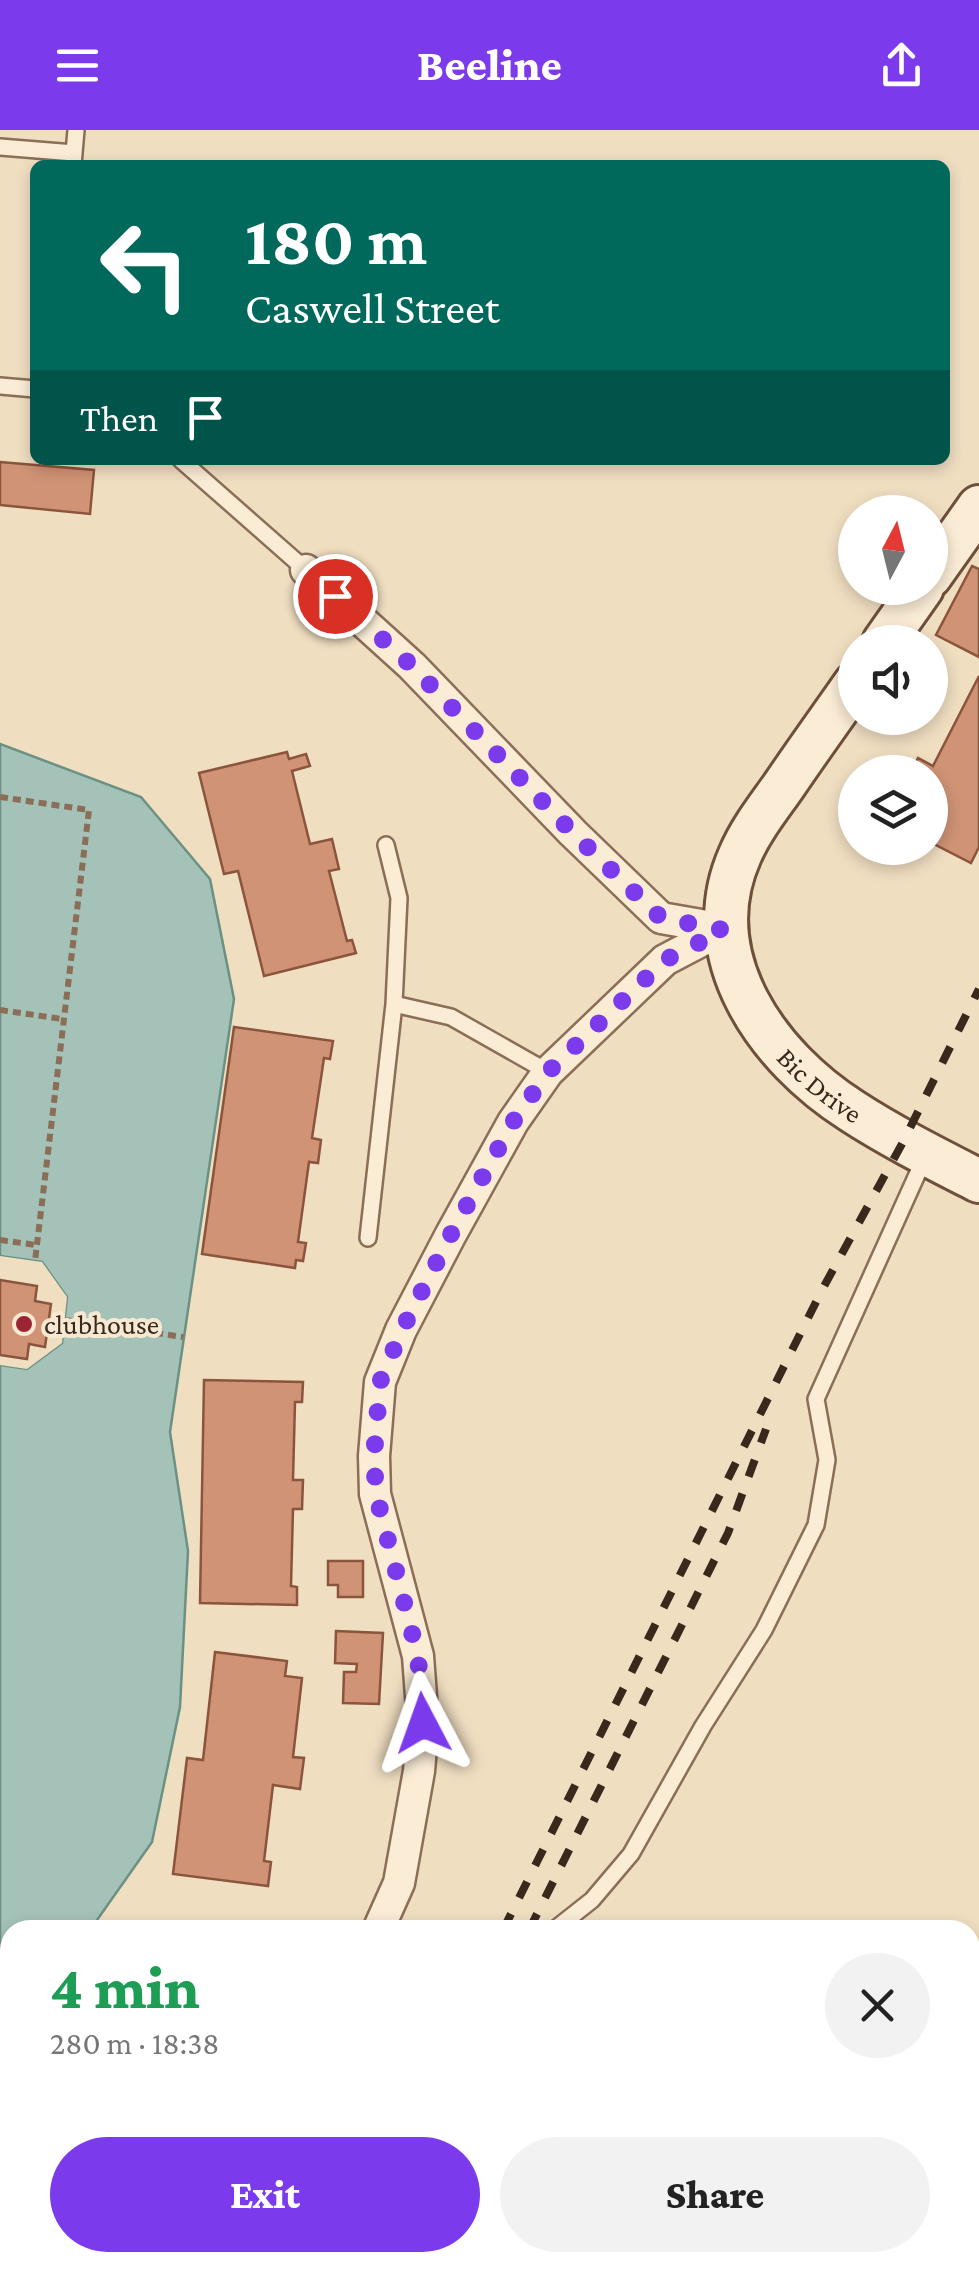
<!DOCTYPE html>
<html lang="en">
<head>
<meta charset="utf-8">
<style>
  :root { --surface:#fff; --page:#f2f2f2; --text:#222; --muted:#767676; --accent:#7c3aed }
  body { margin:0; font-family:"Crimson Pro",serif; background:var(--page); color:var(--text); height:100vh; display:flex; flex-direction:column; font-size:38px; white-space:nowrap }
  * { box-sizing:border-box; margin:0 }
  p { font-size:32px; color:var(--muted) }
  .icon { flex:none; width:55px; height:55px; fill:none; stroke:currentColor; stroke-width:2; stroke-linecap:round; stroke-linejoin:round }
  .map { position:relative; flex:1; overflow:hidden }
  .sheet { position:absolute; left:0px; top:1790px; width:980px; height:352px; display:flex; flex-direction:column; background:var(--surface); border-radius:30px 30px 0 0; box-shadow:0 5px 15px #0003 }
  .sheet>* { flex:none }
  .banner { position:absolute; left:30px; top:30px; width:920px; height:305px; border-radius:15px; box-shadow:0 5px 15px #0003; background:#00695c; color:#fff; overflow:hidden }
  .needle { width:65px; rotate:7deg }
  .controls { position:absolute; left:838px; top:365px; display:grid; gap:20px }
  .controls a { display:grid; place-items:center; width:110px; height:110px; border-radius:50%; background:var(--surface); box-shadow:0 5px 15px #0003; font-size:50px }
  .pin { position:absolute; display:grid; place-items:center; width:85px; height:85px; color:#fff; margin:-42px; border:5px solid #fff; border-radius:50%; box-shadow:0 2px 10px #0007 }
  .me { position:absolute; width:110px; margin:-55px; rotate:356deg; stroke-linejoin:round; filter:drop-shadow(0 0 8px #0008) }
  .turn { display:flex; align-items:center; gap:35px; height:210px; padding:0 50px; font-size:45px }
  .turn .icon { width:130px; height:130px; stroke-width:2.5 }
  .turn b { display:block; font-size:70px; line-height:85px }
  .then { display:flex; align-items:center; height:95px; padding:0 50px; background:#0003; gap:20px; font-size:38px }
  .round { display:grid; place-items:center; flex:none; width:105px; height:105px; border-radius:52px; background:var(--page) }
  .summary { display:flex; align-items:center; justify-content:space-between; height:170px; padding:0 50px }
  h1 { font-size:60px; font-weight:800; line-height:75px; color:#1e9e55 }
  .action { display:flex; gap:20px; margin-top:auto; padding:20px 50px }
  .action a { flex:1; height:115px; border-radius:60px; background:var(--accent); color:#fff; font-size:40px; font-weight:800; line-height:115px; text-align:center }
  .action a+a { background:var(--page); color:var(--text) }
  header { display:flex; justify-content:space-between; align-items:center; height:130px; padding:0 50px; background:var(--accent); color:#fff; font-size:45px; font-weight:800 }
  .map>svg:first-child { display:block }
</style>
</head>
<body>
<header><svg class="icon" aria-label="menu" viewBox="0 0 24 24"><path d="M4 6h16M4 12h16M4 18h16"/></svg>Beeline<svg class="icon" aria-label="share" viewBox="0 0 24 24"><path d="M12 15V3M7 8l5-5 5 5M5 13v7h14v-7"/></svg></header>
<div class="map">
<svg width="979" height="2142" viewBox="0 0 979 2142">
  <rect width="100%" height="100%" fill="#f0dec1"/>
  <path fill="#a4c2b7" stroke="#6b9184" stroke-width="2.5" d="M 0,614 L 141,667 L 210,749 L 234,869 L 170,1302 L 188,1421 L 180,1577 L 152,1712 L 90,1800 L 10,1800 L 10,1850 L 0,1855 L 0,1235 L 27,1239 L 62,1213 L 67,1167 L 42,1132 L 0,1126 Z"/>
  <path fill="#f0dec1" d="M 0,1126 L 42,1132 L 67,1167 L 62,1213 L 27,1239 L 0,1235 L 0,1230 L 25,1234 L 57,1210 L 62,1168 L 39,1137 L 0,1131 Z"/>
  <path fill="#d09375" stroke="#8b543c" stroke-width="2.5" d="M 0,332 L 94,340 L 90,384 L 0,375 Z
    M 972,436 L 979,439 L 979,527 L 936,505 Z
    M 979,546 L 979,717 L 971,733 L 930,712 L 930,642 L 887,642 L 892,632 L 911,642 L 918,628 L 933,636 Z
    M 287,622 L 289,629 L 306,624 L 310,636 L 292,641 L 310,714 L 332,709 L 339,739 L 329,741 L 347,811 L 352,810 L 356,823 L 264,846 L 238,741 L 224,744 L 199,643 Z
    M 234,897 L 333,911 L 330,929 L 324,928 L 312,1008 L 321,1010 L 318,1033 L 309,1032 L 298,1112 L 306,1113 L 303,1131 L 296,1130 L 295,1138 L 202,1124 Z
    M 0,1150 L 37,1156 L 35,1171 L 51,1174 L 45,1217 L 29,1214 L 27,1229 L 0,1225 Z
    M 204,1250 L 303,1252 L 302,1272 L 295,1272 L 293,1350 L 303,1350 L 302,1379 L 293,1379 L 291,1456 L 297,1457 L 297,1475 L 200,1473 Z
    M 328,1431 L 363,1431 L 363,1467 L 338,1467 L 338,1455 L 328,1455 Z
    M 336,1501 L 383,1503 L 379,1574 L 343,1573 L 344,1542 L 356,1542 L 357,1534 L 335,1533 Z
    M 215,1522 L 287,1531 L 285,1546 L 302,1548 L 293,1627 L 304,1628 L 300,1659 L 273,1655 L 264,1731 L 271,1732 L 268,1756 L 173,1744 L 187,1628 L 203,1630 Z
    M 10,1880 L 10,1986 L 0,1993 L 0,1887 Z
    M 0,2041 L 10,2056 L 10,2066 L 1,2072 Z"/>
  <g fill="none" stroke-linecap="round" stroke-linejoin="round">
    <defs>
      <path id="lane" d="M 0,17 L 74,23
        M 73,35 L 76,0
        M 0,256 L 35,259
        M 181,330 L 306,440
        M 386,715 L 399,768 L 394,874 L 451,887 L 548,942
        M 368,1108 L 394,874
        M 554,1800 L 592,1770 L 631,1724 L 703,1596 L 764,1500 L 816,1395 L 827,1330 L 816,1269 L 925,1027
        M 397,2142 L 402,2132"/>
      <path id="street" d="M 306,440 L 412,536 L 573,703 L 661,788 L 724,799
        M 378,1800 L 399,1753 L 419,1641 L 423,1593 L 418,1526 L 375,1364 L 374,1326 L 380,1252 L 401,1200 L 450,1106 L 513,992 L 548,942 L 665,830 L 724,799
        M 15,2132 L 17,2142
        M 114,2142 L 128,2132"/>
      <g id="secondary">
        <path d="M 930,446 L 979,377"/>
        <path d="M 884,512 L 922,458"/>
        <path id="s1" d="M 855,554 C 832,587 808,620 785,654 C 769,677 751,699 740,725 C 695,826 767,927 852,981 C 892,1007 936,1029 979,1051"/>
      </g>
    </defs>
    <use href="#lane" stroke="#8b6e58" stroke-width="20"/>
    <use href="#street" stroke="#8b6e58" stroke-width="35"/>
    <use href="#secondary" stroke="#6d4f3b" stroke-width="48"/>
    <path stroke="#8b6e58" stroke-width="6" stroke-dasharray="8 5" stroke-linecap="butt" d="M 0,667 L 89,680 L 35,1131
      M 0,880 L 62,889
      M 0,1110 L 36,1115
      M 65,1190 L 183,1207
      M 792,2132 L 793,2142"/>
    <use href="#lane" stroke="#faecd5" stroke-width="15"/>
    <use href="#street" stroke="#faecd5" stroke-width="30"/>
    <use href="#secondary" stroke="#faecd5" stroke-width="42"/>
    <path stroke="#3a281d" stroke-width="8" stroke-dasharray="18 18" stroke-linecap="butt" d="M 503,1800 L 822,1160 L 903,1012 L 979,859
      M 529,1800 L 728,1403 L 766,1299
      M 305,2142 L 309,2132
      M 327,2142 L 332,2132
      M 354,2142 L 359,2132"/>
  </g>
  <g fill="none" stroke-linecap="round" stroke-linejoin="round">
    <path stroke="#7c3aed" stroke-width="18" stroke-dasharray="0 32.4" d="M 335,466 L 412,536 L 573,703 L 661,788 L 724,800 L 665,830 L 548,942 L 513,992 L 450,1106 L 402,1200 L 380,1252 L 374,1326 L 376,1364 L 418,1526 L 423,1593"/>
  </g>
  <circle fill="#9d2531" stroke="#f7e9d1" stroke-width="4" cx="24" cy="1194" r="10"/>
  <g text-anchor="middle" stroke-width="8" stroke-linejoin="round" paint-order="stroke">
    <g font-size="28" fill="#3a281d" stroke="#f7e9d1">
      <text dy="10" stroke="none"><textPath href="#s1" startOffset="470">Bic Drive</textPath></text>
    </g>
    <g font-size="28" fill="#3a281d" stroke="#f7e9d1" text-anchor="start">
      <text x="44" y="1204">clubhouse</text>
    </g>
  </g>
</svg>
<div class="controls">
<a><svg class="needle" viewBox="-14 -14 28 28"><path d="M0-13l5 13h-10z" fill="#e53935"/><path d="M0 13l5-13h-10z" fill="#767676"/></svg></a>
<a><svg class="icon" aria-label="sound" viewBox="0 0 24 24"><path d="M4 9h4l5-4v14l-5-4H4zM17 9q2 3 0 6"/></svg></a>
<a><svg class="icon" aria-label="layers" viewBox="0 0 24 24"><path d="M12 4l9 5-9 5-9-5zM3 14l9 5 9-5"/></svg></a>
</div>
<div class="pin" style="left:335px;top:466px;background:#d93025"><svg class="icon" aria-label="arrive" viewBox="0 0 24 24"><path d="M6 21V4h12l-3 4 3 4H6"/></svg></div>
<svg class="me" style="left:423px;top:1593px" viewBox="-20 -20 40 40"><path d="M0-17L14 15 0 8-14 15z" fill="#7c3aed" stroke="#fff" stroke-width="4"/></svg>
<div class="banner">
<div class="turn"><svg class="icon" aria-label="left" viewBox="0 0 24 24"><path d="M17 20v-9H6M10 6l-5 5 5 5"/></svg><div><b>180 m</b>Caswell Street</div></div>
<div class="then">Then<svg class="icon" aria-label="arrive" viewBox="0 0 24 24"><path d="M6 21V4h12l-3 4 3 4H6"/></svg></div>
</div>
<section class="sheet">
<div class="summary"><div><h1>4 min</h1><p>280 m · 18:38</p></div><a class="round"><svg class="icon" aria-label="close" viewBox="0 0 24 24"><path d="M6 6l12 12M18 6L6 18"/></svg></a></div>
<div class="action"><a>Exit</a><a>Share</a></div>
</section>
</div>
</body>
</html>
